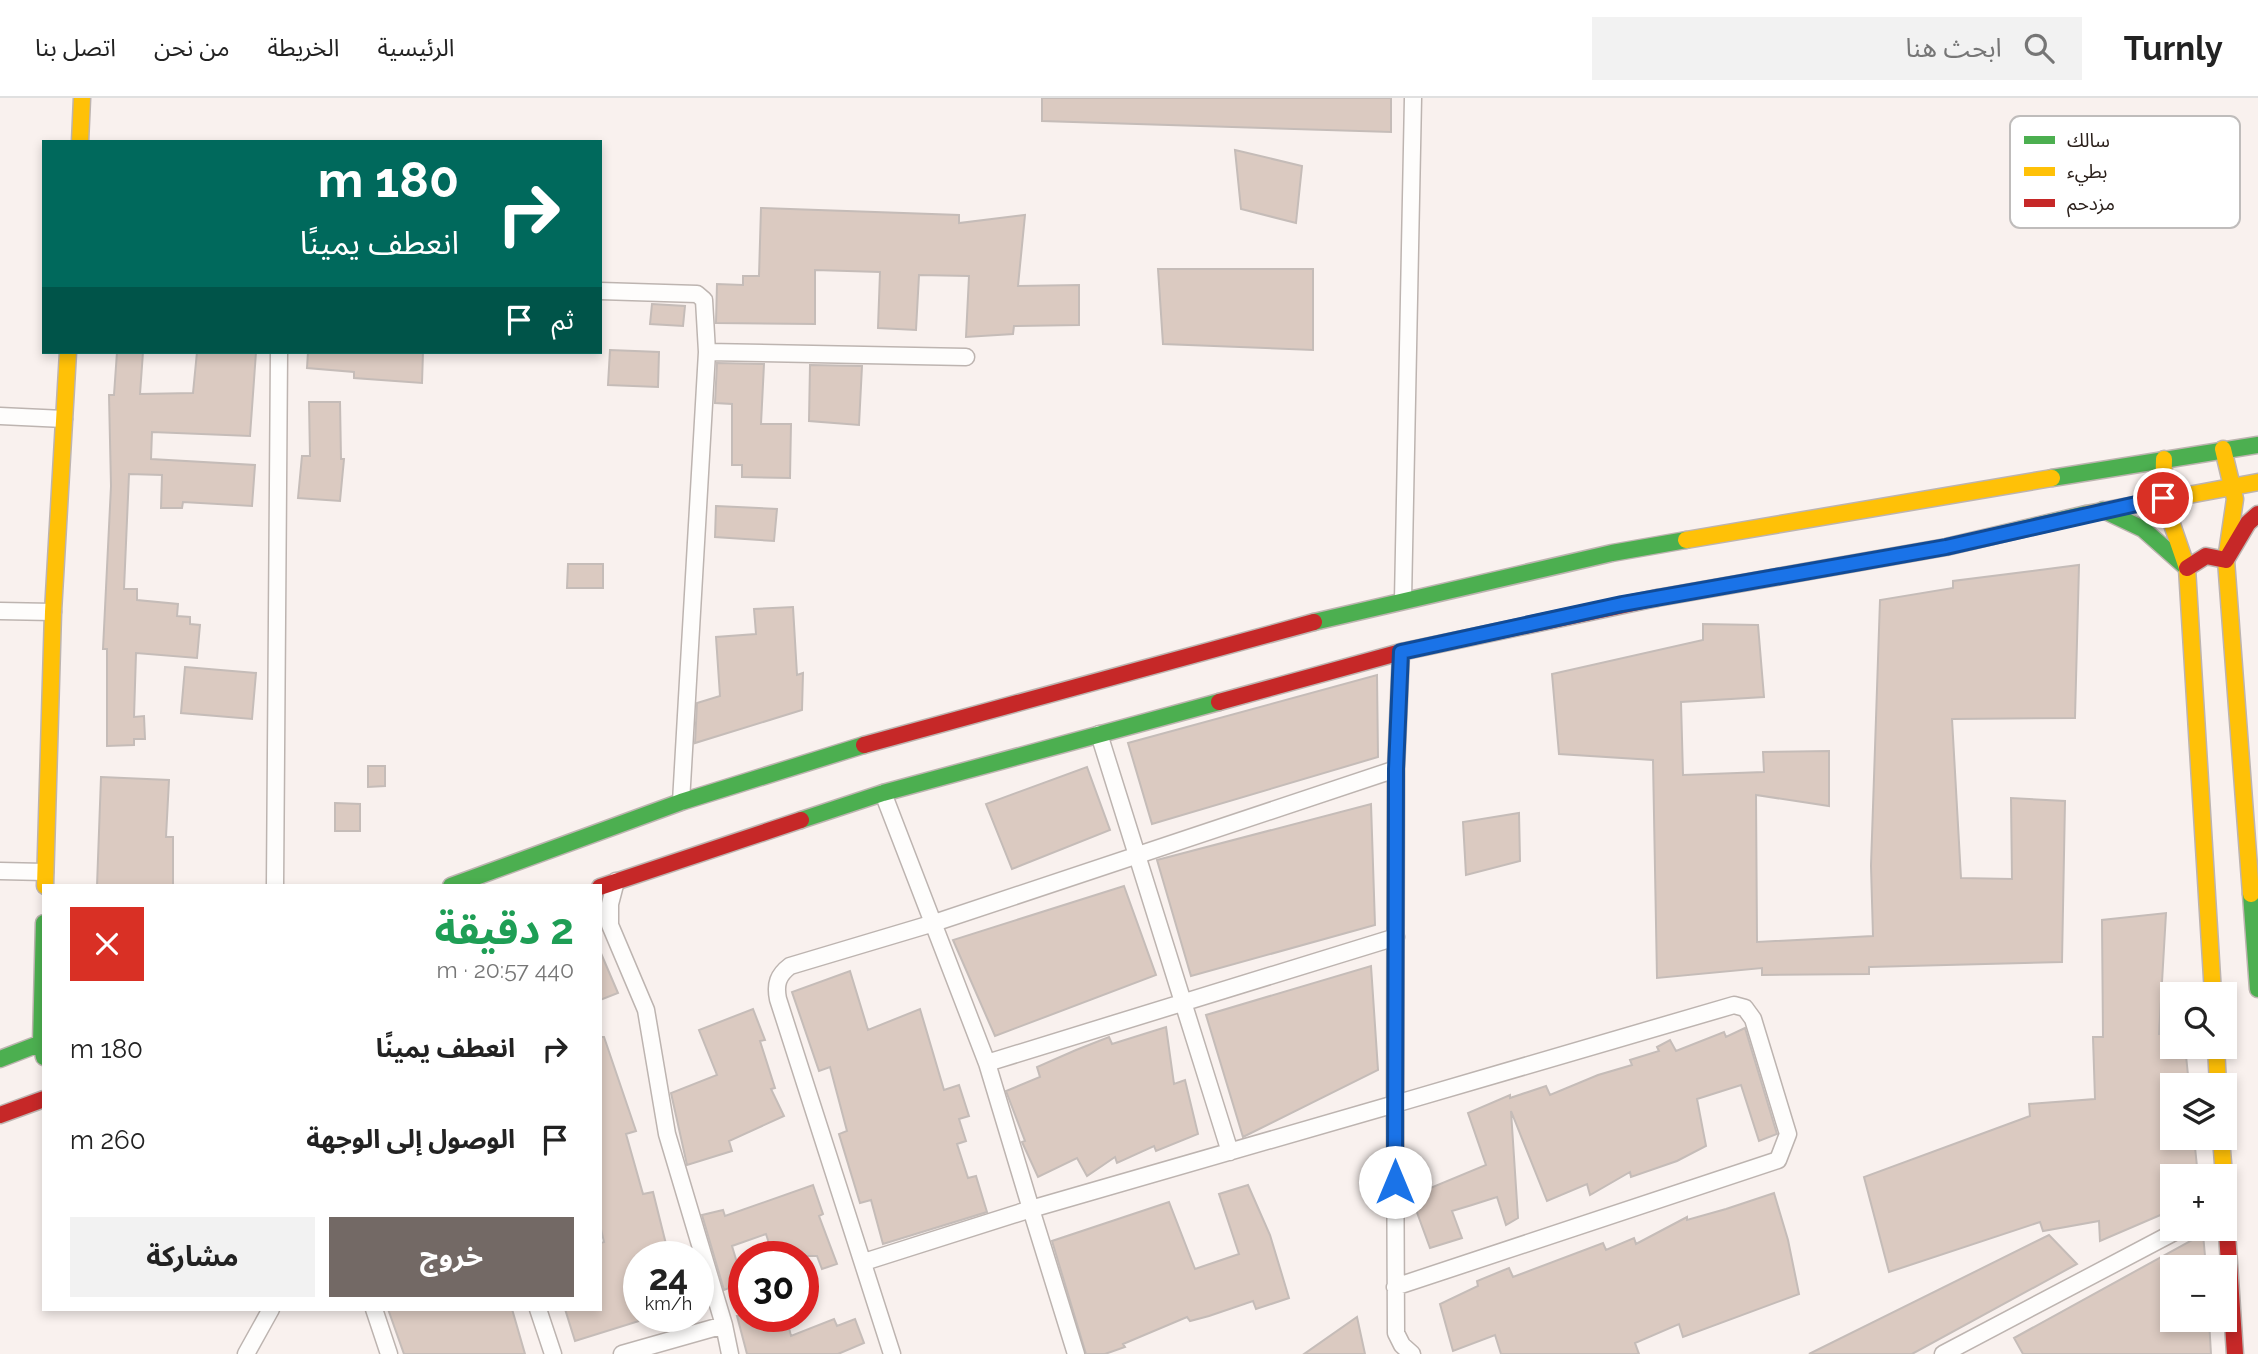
<!DOCTYPE html>
<html lang="ar">
<head>
<meta charset="utf-8">
<style>
  :root { --surface:#fff; --page:#f2f2f2; --text:#222; --muted:#767676; --line:#e0e0e0; --accent:#736965 }
  body { margin:0; font-family:Raleway,"Noto Sans Arabic",sans-serif; background:var(--page); color:var(--text); direction:rtl; height:100vh; display:flex; flex-direction:column; font-size:26px; white-space:nowrap }
  * { box-sizing:border-box; margin:0 }
  p { font-size:23px; color:var(--muted) }
  .icon { flex:none; width:38px; height:38px; fill:none; stroke:currentColor; stroke-width:2; stroke-linecap:round; stroke-linejoin:round }
  .map { position:relative; flex:1; overflow:hidden; direction:ltr }
  .panel { position:absolute; left:42px; top:786px; width:560px; height:427px; display:flex; flex-direction:column; background:var(--surface); border-radius:0px; box-shadow:0 4px 10px #0003; direction:rtl }
  .panel>* { flex:none }
  .guide { position:absolute; left:42px; top:42px; width:560px; height:214px; border-radius:0px; box-shadow:0 4px 10px #0003; direction:rtl; background:#00695c; color:#fff; overflow:hidden }
  .controls { position:absolute; left:2160px; top:884px; display:grid; gap:14px }
  .controls a { display:grid; place-items:center; width:77px; height:77px; border-radius:0px; background:var(--surface); box-shadow:0 4px 10px #0003; font-size:35px }
  .speed { position:absolute; left:623px; top:1143px; display:flex; gap:14px; font-size:35px; font-weight:700; text-align:center }
  .speed>* { display:grid; place-content:center; width:91px; height:91px; border-radius:50%; background:var(--surface); box-shadow:0 4px 10px #0003; line-height:1 }
  .speed small { font-size:18px; font-weight:400 }
  .speed .limit { border:10px solid #d22; background:#fff; color:#111 }
  .pin { position:absolute; display:grid; place-items:center; width:60px; height:60px; color:#fff; margin:-30px; border:4px solid #fff; border-radius:50%; box-shadow:0 2px 7px #0007 }
  .me { position:absolute; width:77px; margin:-38px; rotate:0deg; stroke-linejoin:round; filter:drop-shadow(0 0 5px #0008) }
  .turn { display:flex; align-items:center; gap:24px; height:147px; padding:0 28px; font-size:32px }
  .turn .icon { width:91px; height:91px; stroke-width:2.5 }
  .turn b { display:block; font-size:49px; line-height:60px }
  .then { display:flex; align-items:center; height:66px; padding:0 28px; background:#0003; gap:14px; font-size:26px }
  .round { display:grid; place-items:center; flex:none; width:74px; height:74px; border-radius:0px; background:var(--page) }
  .overview { display:flex; align-items:center; justify-content:space-between; height:119px; padding:0 28px }
  h1 { font-size:42px; font-weight:700; line-height:52px; color:#1e9e55 }
  .primary-button { display:flex; gap:14px; margin-top:auto; padding:14px 28px }
  .primary-button a { flex:1; height:80px; border-radius:0px; background:var(--accent); color:#fff; font-size:28px; font-weight:700; line-height:80px; text-align:center }
  .primary-button a+a { background:var(--page); color:var(--text) }
  ul { padding:0; list-style:none }
  li { display:flex; align-items:center; gap:21px; height:91px; padding:0 28px }
  li div { flex:1 }
  li b { display:block; font-size:26px }
  li em { font-style:normal }
  header { display:flex; align-items:center; gap:42px; box-sizing:border-box; height:98px; padding:0 35px; background:var(--surface); border-bottom:2px solid var(--line) }
  header strong { font-size:33px }
  nav { display:flex; gap:38px; margin-inline-start:auto; font-size:24px }
  .search { width:490px; height:63px; background:var(--page); display:flex; align-items:center; gap:18px; box-sizing:border-box; padding:0 24px; border-radius:0px; color:var(--muted); font-size:26px }
  .map>svg:first-child { display:block }
</style>
</head>
<body>
<header>
<strong>Turnly</strong>
<div class="search"><svg class="icon" aria-label="search" viewBox="0 0 24 24"><circle cx="10" cy="10" r="6"/><path d="M15 15l6 6"/></svg>ابحث هنا</div>
<nav><a>الرئيسية</a><a>الخريطة</a><a>من نحن</a><a>اتصل بنا</a></nav>
</header>
<div class="map">
<svg width="2258" height="1256" viewBox="0 0 2258 1256">
  <rect width="100%" height="100%" fill="#f9f1ee"/>
  <path fill="#dbcac1" stroke="#c5bcb8" stroke-width="2" d="M 1042,0 L 1391,0 L 1391,34 L 1042,23 Z
    M 1235,52 L 1302,68 L 1296,125 L 1241,111 Z
    M 761,110 L 959,117 L 959,125 L 1025,117 L 1018,188 L 1079,187 L 1079,227 L 1014,228 L 1013,236 L 966,239 L 969,178 L 919,177 L 916,232 L 878,230 L 880,174 L 815,172 L 815,226 L 716,225 L 717,186 L 743,187 L 743,178 L 759,178 Z
    M 1158,171 L 1313,171 L 1313,252 L 1163,246 Z
    M 652,206 L 685,208 L 683,228 L 650,226 Z
    M 610,252 L 659,254 L 658,289 L 608,287 Z
    M 117,254 L 143,254 L 140,296 L 193,295 L 197,254 L 256,254 L 250,338 L 152,334 L 151,361 L 255,367 L 252,408 L 183,404 L 182,410 L 161,410 L 162,377 L 129,376 L 124,491 L 137,491 L 137,502 L 178,506 L 177,518 L 190,519 L 190,526 L 200,527 L 197,560 L 136,555 L 134,619 L 144,618 L 145,641 L 134,641 L 134,647 L 107,648 L 107,551 L 103,551 L 111,388 L 109,297 L 114,297 Z
    M 308,254 L 423,254 L 422,285 L 354,280 L 354,274 L 307,270 Z
    M 717,265 L 764,266 L 761,326 L 791,326 L 790,380 L 742,379 L 742,367 L 732,367 L 732,306 L 715,305 Z
    M 810,267 L 862,268 L 859,327 L 809,323 Z
    M 309,304 L 340,304 L 341,361 L 344,361 L 340,403 L 298,400 L 302,358 L 310,358 Z
    M 716,408 L 777,411 L 774,443 L 715,439 Z
    M 568,466 L 603,466 L 603,490 L 567,490 Z
    M 2079,467 L 2075,620 L 1952,621 L 1961,780 L 2012,781 L 2011,700 L 2065,703 L 2062,864 L 1869,869 L 1869,876 L 1762,877 L 1762,870 L 1657,880 L 1653,662 L 1559,656 L 1552,576 L 1703,542 L 1703,526 L 1758,527 L 1764,599 L 1681,604 L 1683,677 L 1764,674 L 1763,654 L 1829,653 L 1829,708 L 1756,697 L 1757,844 L 1873,838 L 1871,768 L 1880,502 L 1953,490 L 1953,483 Z
    M 793,509 L 797,577 L 803,575 L 802,612 L 695,645 L 697,605 L 720,598 L 716,539 L 756,536 L 754,511 Z
    M 185,569 L 256,575 L 252,621 L 181,615 Z
    M 1377,577 L 1378,659 L 1152,726 L 1128,645 Z
    M 368,668 L 385,668 L 385,688 L 368,689 Z
    M 1087,669 L 1110,732 L 1012,771 L 986,706 Z
    M 101,679 L 169,682 L 166,739 L 173,739 L 173,788 L 97,788 Z
    M 335,705 L 360,706 L 360,733 L 335,733 Z
    M 1371,706 L 1375,827 L 1191,878 L 1157,762 Z
    M 1519,715 L 1520,763 L 1466,777 L 1463,724 Z
    M 1124,788 L 1156,877 L 995,938 L 953,842 Z
    M 2166,815 L 2159,936 L 2172,936 L 2172,948 L 2185,948 L 2189,987 L 2172,987 L 2172,1040 L 2194,1040 L 2198,1078 L 2172,1078 L 2172,1112 L 2100,1143 L 2099,1123 L 2043,1133 L 2040,1124 L 1889,1174 L 1864,1079 L 2030,1018 L 2029,1006 L 2095,1001 L 2093,939 L 2103,939 L 2102,822 Z
    M 600,853 L 618,895 L 600,902 Z
    M 1371,868 L 1378,972 L 1243,1039 L 1206,917 Z
    M 850,873 L 868,932 L 920,911 L 944,992 L 959,987 L 969,1018 L 959,1021 L 966,1043 L 957,1046 L 968,1080 L 976,1078 L 987,1114 L 883,1146 L 871,1102 L 860,1105 L 839,1036 L 847,1033 L 830,969 L 819,973 L 792,894 Z
    M 753,911 L 765,942 L 760,943 L 775,990 L 771,991 L 784,1018 L 729,1043 L 732,1053 L 687,1067 L 671,995 L 717,977 L 699,932 Z
    M 1166,929 L 1174,986 L 1185,982 L 1198,1036 L 1156,1053 L 1154,1048 L 1117,1065 L 1115,1059 L 1087,1078 L 1077,1060 L 1038,1079 L 1022,1044 L 1025,1043 L 1006,993 L 1040,979 L 1037,969 L 1076,952 L 1109,939 L 1112,946 Z
    M 1745,930 L 1777,1036 L 1759,1043 L 1741,987 L 1697,1001 L 1706,1048 L 1677,1063 L 1631,1079 L 1630,1074 L 1590,1097 L 1587,1086 L 1547,1103 L 1511,1013 L 1518,1120 L 1506,1127 L 1497,1099 L 1472,1107 L 1452,1113 L 1462,1140 L 1430,1150 L 1411,1098 L 1486,1067 L 1468,1015 L 1510,997 L 1510,1000 L 1546,988 L 1550,997 L 1598,977 L 1632,967 L 1630,962 L 1659,953 L 1657,949 L 1670,942 L 1676,953 L 1724,934 L 1726,939 Z
    M 600,939 L 604,939 L 636,1033 L 626,1036 L 643,1096 L 653,1094 L 669,1158 L 639,1158 L 639,1223 L 575,1243 L 565,1211 L 600,1211 L 600,1145 L 604,1144 L 600,1127 Z
    M 813,1087 L 823,1116 L 819,1118 L 837,1166 L 822,1171 L 817,1158 L 773,1158 L 766,1136 L 732,1148 L 743,1185 L 724,1192 L 702,1117 L 723,1112 L 725,1118 Z
    M 1248,1087 L 1270,1137 L 1289,1200 L 1256,1211 L 1253,1203 L 1209,1218 L 1190,1223 L 1187,1219 L 1123,1246 L 1125,1249 L 1105,1256 L 1086,1256 L 1052,1143 L 1169,1104 L 1195,1171 L 1239,1156 L 1219,1096 Z
    M 1774,1095 L 1788,1142 L 1799,1196 L 1683,1239 L 1679,1226 L 1635,1245 L 1639,1256 L 1501,1256 L 1495,1237 L 1453,1253 L 1440,1206 L 1478,1188 L 1477,1183 L 1509,1170 L 1513,1179 L 1603,1145 L 1606,1152 L 1634,1140 L 1636,1146 L 1687,1119 L 1687,1122 L 1726,1111 Z
    M 2203,1136 L 2206,1169 L 2172,1169 L 2172,1222 L 2209,1222 L 2211,1256 L 2023,1256 L 2014,1240 Z
    M 2049,1137 L 2077,1166 L 1912,1256 L 1809,1256 Z
    M 388,1211 L 512,1211 L 525,1256 L 404,1256 Z
    M 737,1218 L 786,1218 L 791,1238 L 834,1221 L 837,1228 L 855,1221 L 864,1245 L 838,1256 L 747,1256 Z
    M 1357,1219 L 1365,1256 L 1304,1256 Z"/>
  <g fill="none" stroke-linecap="round" stroke-linejoin="round">
    <defs>
      <path id="street" d="M 600,193 L 697,196 L 704,202 L 707,254 L 681,704
        M 707,254 L 966,259
        M 0,318 L 64,321
        M 1403,502 L 1413,0
        M 0,513 L 53,514
        M 1099,636 L 1230,1054
        M 883,695 L 987,965 L 1031,1111 L 1395,1006 L 1396,671 L 1401,554
        M 0,773 L 45,774
        M 616,783 L 610,806 L 610,827 L 646,912 L 667,1036 L 724,1227 L 730,1256
        M 275,788 L 279,254
        M 987,965 L 1396,839
        M 864,1164 L 1031,1111 L 1076,1256
        M 1395,1189 L 1778,1062 L 1788,1036 L 1753,921 L 1745,910 L 1734,907 L 1395,1006 L 1396,1235 L 1402,1247 L 1412,1256
        M 374,1211 L 389,1256
        M 538,1211 L 553,1256
        M 246,1256 L 271,1211
        M 622,1256 L 724,1227
        M 892,1256 L 778,901 C 775,886 778,877 790,868 L 934,825 L 1396,671
        M 1943,1256 L 2182,1130"/>
      <path id="fast" d="M 2052,380 L 2258,347
        M 2103,412 L 2143,431 L 2187,470
        M 1657,500 L 1946,449 L 2086,416
        M 1314,524 L 1612,455 L 1686,442
        M 801,722 L 883,695 L 1219,604
        M 451,788 L 681,704 L 864,647
        M 2251,796 L 2258,891
        M 44,825 L 41,945 L 44,959
        M 0,961 L 44,944"/>
      <path id="slow" d="M 80,44 L 82,0
        M 2223,351 L 2235,401 L 2226,462 L 2251,796
        M 2164,361 L 2163,400 L 2187,470 L 2213,896
        M 2086,416 L 2258,384
        M 1686,442 L 2052,380
        M 45,788 L 53,514 L 68,254
        M 2216,948 L 2218,987
        M 2221,1040 L 2224,1078"/>
      <path id="jam" d="M 2226,462 L 2248,425 L 2258,416
        M 2187,470 L 2206,458 L 2226,462
        M 1219,604 L 1401,554 L 1657,500
        M 864,647 L 1314,524
        M 600,789 L 801,722
        M 0,1017 L 44,1001
        M 2224,1090 L 2235,1256"/>
    </defs>
    <use href="#street" stroke="#bdb4b0" stroke-width="19"/>
    <use href="#fast" stroke="#bdb4b0" stroke-width="19"/>
    <use href="#slow" stroke="#bdb4b0" stroke-width="19"/>
    <use href="#jam" stroke="#bdb4b0" stroke-width="19"/>
    <use href="#street" stroke="#fefdfc" stroke-width="16"/>
    <use href="#fast" stroke="#4caf50" stroke-width="16"/>
    <use href="#slow" stroke="#ffc107" stroke-width="16"/>
    <use href="#jam" stroke="#c62828" stroke-width="16"/>
  </g>
  <g fill="none" stroke-linecap="round" stroke-linejoin="round">
    <defs>
      <path id="route" d="M 1395,1084 L 1396,671 L 1401,554 L 1622,506 L 1946,449 L 2163,400"/>
    </defs>
    <use href="#route" stroke="#114b97" stroke-width="18"/>
    <use href="#route" stroke="#1a73e8" stroke-width="12"/>
  </g>
  <rect x="2010" y="18" width="230" height="112" rx="10" fill="#fff" stroke="#bfbcbb" stroke-width="2"/>
  <rect x="2024" y="38" width="31" height="8" fill="#4caf50"/>
  <rect x="2024" y="69" width="31" height="9" fill="#ffc107"/>
  <rect x="2024" y="101" width="31" height="8" fill="#c62828"/>
  <g font-size="19" fill="#2b201b">
    <text x="2067" y="49">سالك</text>
    <text x="2067" y="80">بطيء</text>
    <text x="2067" y="112">مزدحم</text>
  </g>
</svg>
<div class="controls">
<a><svg class="icon" aria-label="search" viewBox="0 0 24 24"><circle cx="10" cy="10" r="6"/><path d="M15 15l6 6"/></svg></a>
<a><svg class="icon" aria-label="layers" viewBox="0 0 24 24"><path d="M12 4l9 5-9 5-9-5zM3 14l9 5 9-5"/></svg></a>
<a>+</a>
<a>−</a>
</div>
<div class="speed"><div>24<small>km/h</small></div><div class="limit">30</div></div>
<div class="pin" style="left:2163px;top:400px;background:#d93025"><svg class="icon" aria-label="arrive" viewBox="0 0 24 24"><path d="M6 21V4h12l-3 4 3 4H6"/></svg></div>
<svg class="me" style="left:1395px;top:1084px" viewBox="-20 -20 40 40"><circle r="19" fill="#fff"/><path d="M0-13L10 11 0 6-10 11z" fill="#1a73e8"/></svg>
<div class="guide">
<div class="turn"><svg class="icon" aria-label="right" viewBox="0 0 24 24"><path d="M7 20v-9h11M14 6l5 5-5 5"/></svg><div><b>180 m</b>انعطف يمينًا</div></div>
<div class="then">ثم<svg class="icon" aria-label="arrive" viewBox="0 0 24 24"><path d="M6 21V4h12l-3 4 3 4H6"/></svg></div>
</div>
<section class="panel">
<div class="overview"><div><h1>2 دقيقة</h1><p>440 m · 20:57</p></div><a class="round" style="background:#d93025;color:#fff"><svg class="icon" aria-label="close" viewBox="0 0 24 24"><path d="M6 6l12 12M18 6L6 18"/></svg></a></div>
<ul>
<li><svg class="icon" aria-label="right" viewBox="0 0 24 24"><path d="M7 20v-9h11M14 6l5 5-5 5"/></svg><div><b>انعطف يمينًا</b></div><em>180 m</em></li>
<li><svg class="icon" aria-label="arrive" viewBox="0 0 24 24"><path d="M6 21V4h12l-3 4 3 4H6"/></svg><div><b>الوصول إلى الوجهة</b></div><em>260 m</em></li>
</ul>
<div class="primary-button"><a>خروج</a><a>مشاركة</a></div>
</section>
</div>
</body>
</html>
